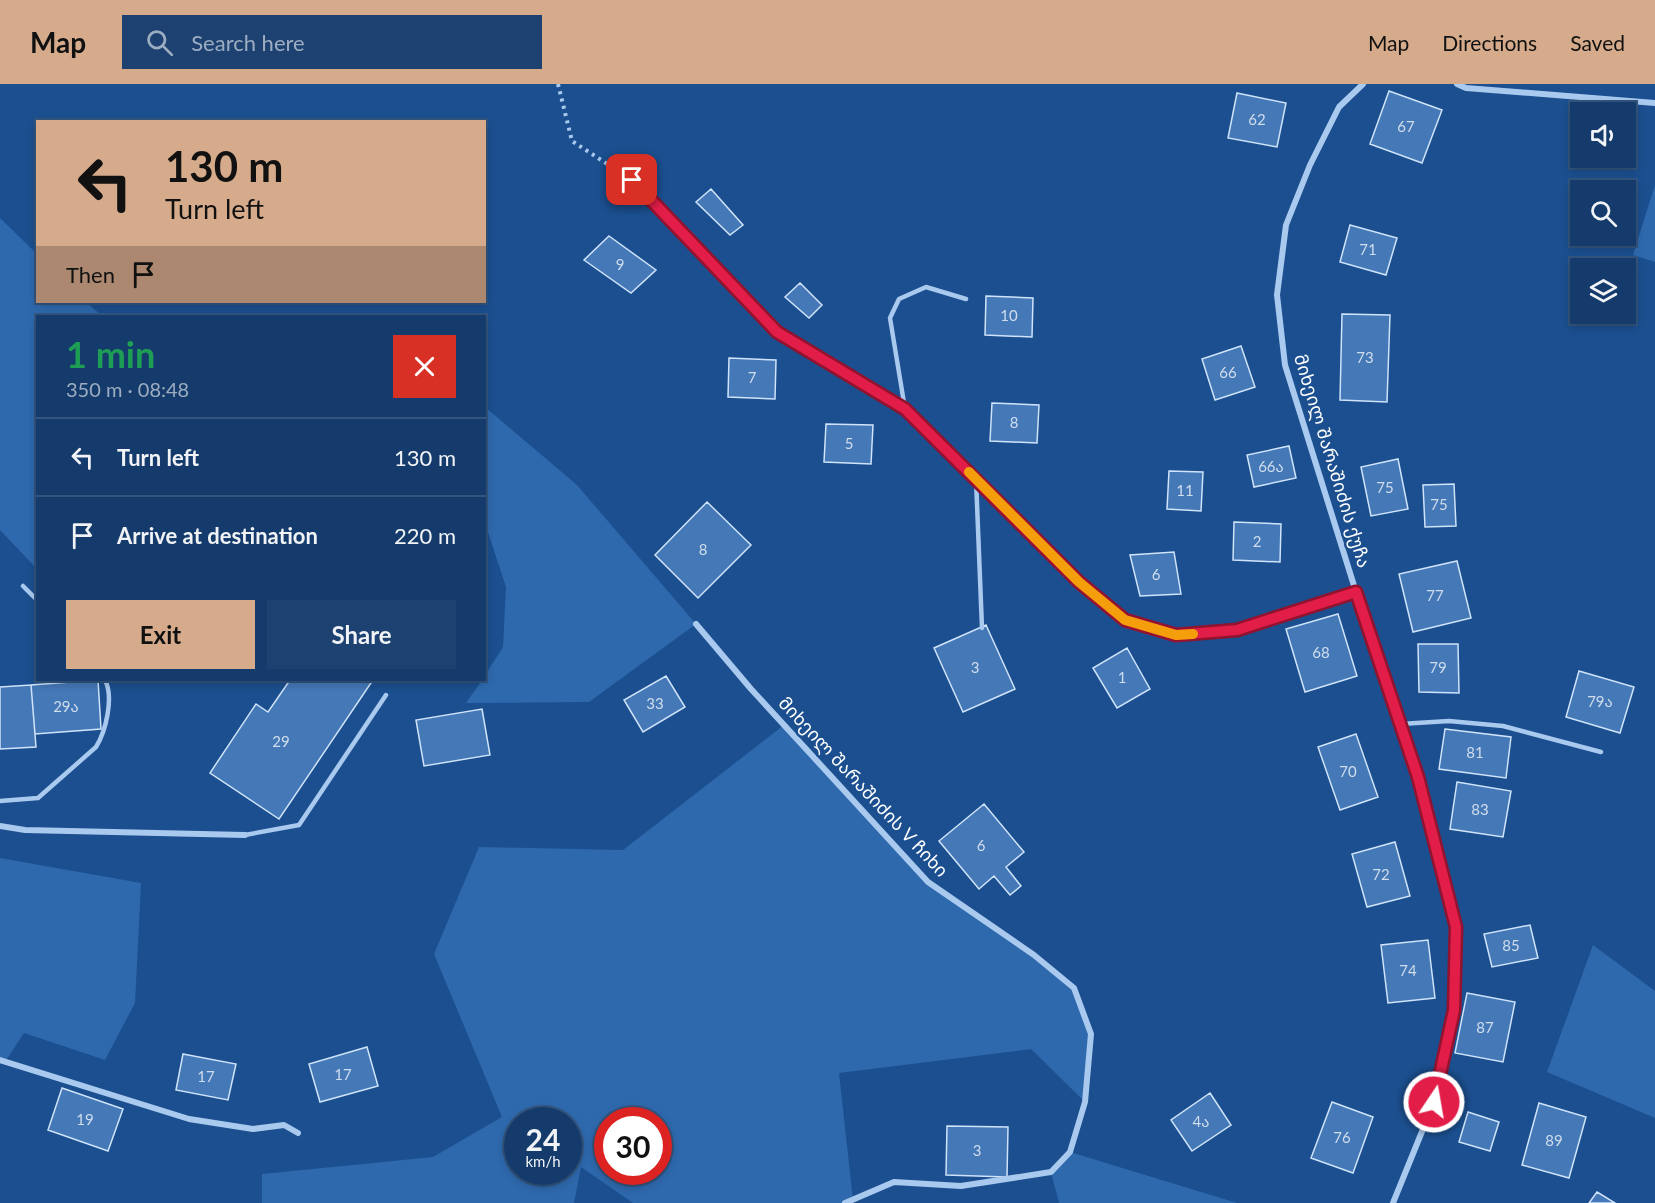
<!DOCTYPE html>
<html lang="en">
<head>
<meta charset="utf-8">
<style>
  :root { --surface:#143b6b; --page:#1d4271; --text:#f1f3f6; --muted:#9dadc1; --line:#33557e; --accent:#d6ab8b }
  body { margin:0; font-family:Lato,"Noto Sans Georgian",sans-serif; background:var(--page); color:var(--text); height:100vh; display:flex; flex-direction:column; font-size:22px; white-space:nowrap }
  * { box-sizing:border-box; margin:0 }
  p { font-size:20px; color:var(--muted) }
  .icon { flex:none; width:33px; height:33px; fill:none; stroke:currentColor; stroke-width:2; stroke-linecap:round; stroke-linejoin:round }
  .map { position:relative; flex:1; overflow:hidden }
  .drawer { position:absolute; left:36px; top:231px; width:450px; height:366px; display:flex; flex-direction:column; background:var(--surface); border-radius:0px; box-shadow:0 3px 9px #0003,0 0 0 2px var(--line) }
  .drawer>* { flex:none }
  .banner { position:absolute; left:36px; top:36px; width:450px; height:183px; border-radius:0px; box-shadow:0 3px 9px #0003,0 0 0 2px var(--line); background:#d6ab8b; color:#111; overflow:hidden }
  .tools { position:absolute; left:1570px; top:18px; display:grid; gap:12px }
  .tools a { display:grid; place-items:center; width:66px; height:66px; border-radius:0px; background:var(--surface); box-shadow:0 3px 9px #0003,0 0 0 2px var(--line); font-size:30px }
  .speed { position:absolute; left:504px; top:1023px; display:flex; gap:12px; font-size:30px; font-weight:700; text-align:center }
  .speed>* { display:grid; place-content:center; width:78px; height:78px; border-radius:50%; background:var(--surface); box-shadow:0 3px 9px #0003,0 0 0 2px var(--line); line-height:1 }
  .speed small { font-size:15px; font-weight:400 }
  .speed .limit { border:9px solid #d22; background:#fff; color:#111 }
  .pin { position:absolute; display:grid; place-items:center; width:51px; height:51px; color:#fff; margin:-26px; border-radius:12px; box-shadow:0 3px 9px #0006 }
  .me { position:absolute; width:66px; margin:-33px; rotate:12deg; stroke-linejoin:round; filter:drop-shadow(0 0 4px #0008) }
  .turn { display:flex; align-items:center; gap:21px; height:126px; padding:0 30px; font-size:27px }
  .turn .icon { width:78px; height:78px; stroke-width:2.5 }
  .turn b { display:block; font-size:42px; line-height:51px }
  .then { display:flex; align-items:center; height:57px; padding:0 30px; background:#0003; gap:12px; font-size:22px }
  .round { display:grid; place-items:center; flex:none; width:63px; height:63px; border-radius:0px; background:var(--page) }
  .head { display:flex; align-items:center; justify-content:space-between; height:102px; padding:0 30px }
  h1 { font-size:36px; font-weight:700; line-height:45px; color:#1e9e55 }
  .action { display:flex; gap:12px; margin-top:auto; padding:12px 30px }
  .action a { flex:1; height:69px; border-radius:0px; background:var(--accent); color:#111; font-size:24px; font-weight:700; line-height:69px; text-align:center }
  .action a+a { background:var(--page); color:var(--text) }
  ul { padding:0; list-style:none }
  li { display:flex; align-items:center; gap:18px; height:78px; padding:0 30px; border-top:2px solid var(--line) }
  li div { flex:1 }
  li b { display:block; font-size:22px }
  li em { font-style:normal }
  header { display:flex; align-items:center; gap:36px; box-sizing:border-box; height:84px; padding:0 30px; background:var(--accent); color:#111 }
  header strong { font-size:28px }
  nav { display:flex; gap:33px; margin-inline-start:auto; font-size:21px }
  .search { width:420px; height:54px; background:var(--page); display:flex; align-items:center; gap:15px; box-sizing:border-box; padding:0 21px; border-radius:0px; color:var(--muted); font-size:22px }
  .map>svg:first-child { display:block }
</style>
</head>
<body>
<header>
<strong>Map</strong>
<div class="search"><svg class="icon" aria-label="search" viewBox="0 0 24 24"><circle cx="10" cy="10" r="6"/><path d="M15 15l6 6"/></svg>Search here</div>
<nav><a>Map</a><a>Directions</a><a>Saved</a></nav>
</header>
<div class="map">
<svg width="1655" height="1119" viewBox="0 0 1655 1119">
  <rect width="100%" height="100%" fill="#1b4f8f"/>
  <path fill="#2e69ad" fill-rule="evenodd" d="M 1655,101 L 1655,178 L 1633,171 Z
    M 0,134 L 37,170 L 38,218 L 86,218 L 102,232 L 38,232 L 37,485 L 0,446 Z
    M 485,323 L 577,401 L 696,540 L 589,618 L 466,619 L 482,596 L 484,596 L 485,591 L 503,563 L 506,503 L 485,439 Z
    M 784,641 L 928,798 L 1034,871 L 1074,904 L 1091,950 L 1085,1018 L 1031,965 L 839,989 L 853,1116 L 845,1119 L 633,1119 L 581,1083 L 574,1119 L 262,1119 L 262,1090 L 433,1073 L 502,1033 L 434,870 L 479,763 L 623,766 ZM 518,1036 L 568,1036 L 568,1088 L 518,1088 ZM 608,1036 L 658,1036 L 658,1088 L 608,1088 Z
    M 0,774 L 141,799 L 135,919 L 105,976 L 24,949 L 5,978 L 0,976 Z
    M 1593,861 L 1655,907 L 1655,1034 L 1547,988 Z
    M 1070,1068 L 1237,1119 L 1059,1119 L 1051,1088 Z"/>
  <path fill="#4478b7" stroke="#cfe3fa" stroke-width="1.5" d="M 1389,7 L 1442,26 L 1422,79 L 1370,60 Z
    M 1237,9 L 1286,19 L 1277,63 L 1228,54 Z
    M 711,105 L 743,141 L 730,151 L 696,118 Z
    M 1350,141 L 1397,154 L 1386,191 L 1340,178 Z
    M 609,152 L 656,186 L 631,209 L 584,176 Z
    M 800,199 L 822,221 L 809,234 L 785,213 Z
    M 986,212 L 1033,214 L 1032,253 L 985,251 Z
    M 1342,230 L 1390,231 L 1387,318 L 1340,316 Z
    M 1241,262 L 1255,303 L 1215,316 L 1202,275 Z
    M 729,274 L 776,276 L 775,315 L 728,313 Z
    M 992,319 L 1039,321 L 1037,359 L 990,357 Z
    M 826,340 L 873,341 L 871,380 L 824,378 Z
    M 1289,362 L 1296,394 L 1254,403 L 1247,371 Z
    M 1398,375 L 1408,425 L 1371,432 L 1361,383 Z
    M 1169,387 L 1203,388 L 1201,427 L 1167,425 Z
    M 1454,400 L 1456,442 L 1425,443 L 1423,401 Z
    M 707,418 L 751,461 L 698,514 L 655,471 Z
    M 1234,438 L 1281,440 L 1280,478 L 1233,476 Z
    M 1174,468 L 1181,510 L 1140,512 L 1130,471 Z
    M 1457,477 L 1471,534 L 1413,548 L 1399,490 Z
    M 1338,530 L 1357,592 L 1305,608 L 1286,545 Z
    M 986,541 L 1015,605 L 963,628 L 934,564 Z
    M 1418,560 L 1458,560 L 1459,609 L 1419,608 Z
    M 1127,564 L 1150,605 L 1117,624 L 1093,584 Z
    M 1579,587 L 1634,603 L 1620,649 L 1566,633 Z
    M 666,592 L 685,623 L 643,648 L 624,616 Z
    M 98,596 L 101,645 L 35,650 L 31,601 Z
    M 290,596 L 373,596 L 279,735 L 210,689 L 256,620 L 268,628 Z
    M 31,601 L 36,663 L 0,665 L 0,603 Z
    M 482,625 L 490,671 L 424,682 L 416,636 Z
    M 1445,645 L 1511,653 L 1506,694 L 1439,685 Z
    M 1356,650 L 1378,713 L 1340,726 L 1318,663 Z
    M 1457,698 L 1511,707 L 1503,753 L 1450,745 Z
    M 984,720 L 1024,768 L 1006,783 L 1021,802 L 1010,811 L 994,792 L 979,805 L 939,757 Z
    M 1395,758 L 1410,812 L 1367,823 L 1352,770 Z
    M 1530,841 L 1538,874 L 1492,883 L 1484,850 Z
    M 1428,856 L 1435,914 L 1388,919 L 1381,861 Z
    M 1467,909 L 1515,918 L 1503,978 L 1455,969 Z
    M 367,963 L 378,1002 L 320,1018 L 309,980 Z
    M 183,970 L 236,980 L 228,1016 L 176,1006 Z
    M 62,1004 L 123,1025 L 108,1067 L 48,1046 Z
    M 1210,1009 L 1231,1041 L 1192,1067 L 1171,1036 Z
    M 1332,1018 L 1373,1033 L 1353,1089 L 1311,1074 Z
    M 1539,1019 L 1586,1033 L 1569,1094 L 1522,1081 Z
    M 1468,1028 L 1499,1038 L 1490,1067 L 1459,1058 Z
    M 947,1042 L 1008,1043 L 1007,1093 L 946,1091 Z
    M 1597,1108 L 1615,1119 L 1589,1119 Z"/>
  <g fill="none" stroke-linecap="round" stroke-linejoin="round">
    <path stroke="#a9c9ee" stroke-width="4" stroke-dasharray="3 4.5" stroke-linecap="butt" d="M 558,0 L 572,57 L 618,87"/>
    <path stroke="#a9c9ee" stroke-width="4.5" d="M 905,325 L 890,234 L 899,215 L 926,203 L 966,215
      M 976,395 L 982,544
      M 23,502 L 38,517
      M 1400,640 L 1449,637 L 1503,642 L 1601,668
      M 0,717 L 38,714 L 96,663 C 106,647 114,613 105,596
      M 245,751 L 299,741 L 386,611"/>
    <path stroke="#a9c9ee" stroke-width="6" d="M 1363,0 L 1339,23 L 1310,81 L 1286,141 L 1277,211 L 1285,281 L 1356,508 L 1418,693 L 1456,843 L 1454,925 L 1434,1018 L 1393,1119
      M 1457,0 L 1466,4 L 1655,19
      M 632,96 L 777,248 L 905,325 L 1079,498 L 1125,536 L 1176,551 L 1237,545 L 1356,508
      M 696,540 L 751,605 L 928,798 L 1034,871 L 1074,904 L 1091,950 L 1085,1018 L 1070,1068 L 1051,1088 L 961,1102 L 894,1098 L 845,1119
      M 0,742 L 25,746 L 245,751
      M 0,976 L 189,1035 L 253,1045 L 284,1041 L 298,1049"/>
  </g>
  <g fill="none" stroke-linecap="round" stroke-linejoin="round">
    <defs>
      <path id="route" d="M 632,96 L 777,248 L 905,325 L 1079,498 L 1125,536 L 1176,551 L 1237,546 L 1356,508 L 1418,693 L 1456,843 L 1454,926 L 1434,1018"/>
    </defs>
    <use href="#route" stroke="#92132f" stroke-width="15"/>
    <use href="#route" stroke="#e11d48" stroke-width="10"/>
    <path stroke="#f59e0b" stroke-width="10" d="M 969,388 L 1079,498 L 1125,536 L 1176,551 L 1193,550"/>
  </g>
  <g text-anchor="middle" stroke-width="5" stroke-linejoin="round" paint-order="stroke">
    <g font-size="15" fill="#d0dded">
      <text x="1257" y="41">62</text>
      <text x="1406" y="48">67</text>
      <text x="1368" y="171">71</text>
      <text x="620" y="186">9</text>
      <text x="1009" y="237">10</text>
      <text x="1365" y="279">73</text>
      <text x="1228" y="294">66</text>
      <text x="752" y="299">7</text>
      <text x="1014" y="344">8</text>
      <text x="849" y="365">5</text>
      <text x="1271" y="388">66ა</text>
      <text x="1385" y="409">75</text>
      <text x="1185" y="412">11</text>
      <text x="1439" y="426">75</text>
      <text x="1257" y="463">2</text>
      <text x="703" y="471">8</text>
      <text x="1156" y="496">6</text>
      <text x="1435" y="517">77</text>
      <text x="1321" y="574">68</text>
      <text x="975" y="589">3</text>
      <text x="1438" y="589">79</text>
      <text x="1122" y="599">1</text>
      <text x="1600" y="623">79ა</text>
      <text x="655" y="625">33</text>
      <text x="66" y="628">29ა</text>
      <text x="281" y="663">29</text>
      <text x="1475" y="674">81</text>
      <text x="1348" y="693">70</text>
      <text x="1480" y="731">83</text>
      <text x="981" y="767">6</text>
      <text x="1381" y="796">72</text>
      <text x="1511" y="867">85</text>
      <text x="1408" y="892">74</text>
      <text x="1485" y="949">87</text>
      <text x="343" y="996">17</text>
      <text x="206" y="998">17</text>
      <text x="85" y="1041">19</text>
      <text x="1201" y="1043">4ა</text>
      <text x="1342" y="1059">76</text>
      <text x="1554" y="1062">89</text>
      <text x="977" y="1072">3</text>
    </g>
    <g font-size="18" fill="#fff" stroke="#1b4f8f">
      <text transform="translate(1332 377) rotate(73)" y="6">მიხეილ შარაშიძის ქუჩა</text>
      <text transform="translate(863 703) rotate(47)" y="6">მიხეილ შარაშიძის V ჩიხი</text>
    </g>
  </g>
</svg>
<div class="tools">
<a><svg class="icon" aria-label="sound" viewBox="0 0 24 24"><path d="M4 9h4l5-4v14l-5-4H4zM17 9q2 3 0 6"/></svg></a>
<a><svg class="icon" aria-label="search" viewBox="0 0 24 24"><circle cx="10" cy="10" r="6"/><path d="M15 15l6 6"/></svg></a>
<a><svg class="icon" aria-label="layers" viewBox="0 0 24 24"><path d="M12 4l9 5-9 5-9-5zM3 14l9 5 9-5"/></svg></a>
</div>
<div class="speed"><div>24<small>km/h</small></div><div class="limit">30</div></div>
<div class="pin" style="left:632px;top:96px;background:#d93025"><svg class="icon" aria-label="arrive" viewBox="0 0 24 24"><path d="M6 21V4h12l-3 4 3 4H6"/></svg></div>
<svg class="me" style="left:1434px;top:1018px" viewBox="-20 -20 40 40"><circle r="17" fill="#e11d48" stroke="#fff" stroke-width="3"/><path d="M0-11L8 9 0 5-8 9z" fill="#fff"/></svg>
<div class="banner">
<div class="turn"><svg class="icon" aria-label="left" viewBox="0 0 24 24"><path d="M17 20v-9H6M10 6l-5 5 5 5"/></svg><div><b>130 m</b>Turn left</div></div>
<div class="then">Then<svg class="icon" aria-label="arrive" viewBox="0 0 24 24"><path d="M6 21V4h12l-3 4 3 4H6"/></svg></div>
</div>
<section class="drawer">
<div class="head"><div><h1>1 min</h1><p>350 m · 08:48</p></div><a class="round" style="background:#d93025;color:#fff"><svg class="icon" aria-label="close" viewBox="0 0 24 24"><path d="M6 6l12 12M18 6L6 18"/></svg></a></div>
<ul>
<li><svg class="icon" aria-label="left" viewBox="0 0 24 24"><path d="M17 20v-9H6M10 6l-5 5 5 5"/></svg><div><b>Turn left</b></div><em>130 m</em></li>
<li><svg class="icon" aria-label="arrive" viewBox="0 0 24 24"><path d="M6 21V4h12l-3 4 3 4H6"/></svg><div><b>Arrive at destination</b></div><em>220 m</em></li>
</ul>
<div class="action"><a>Exit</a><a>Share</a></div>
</section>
</div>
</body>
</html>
